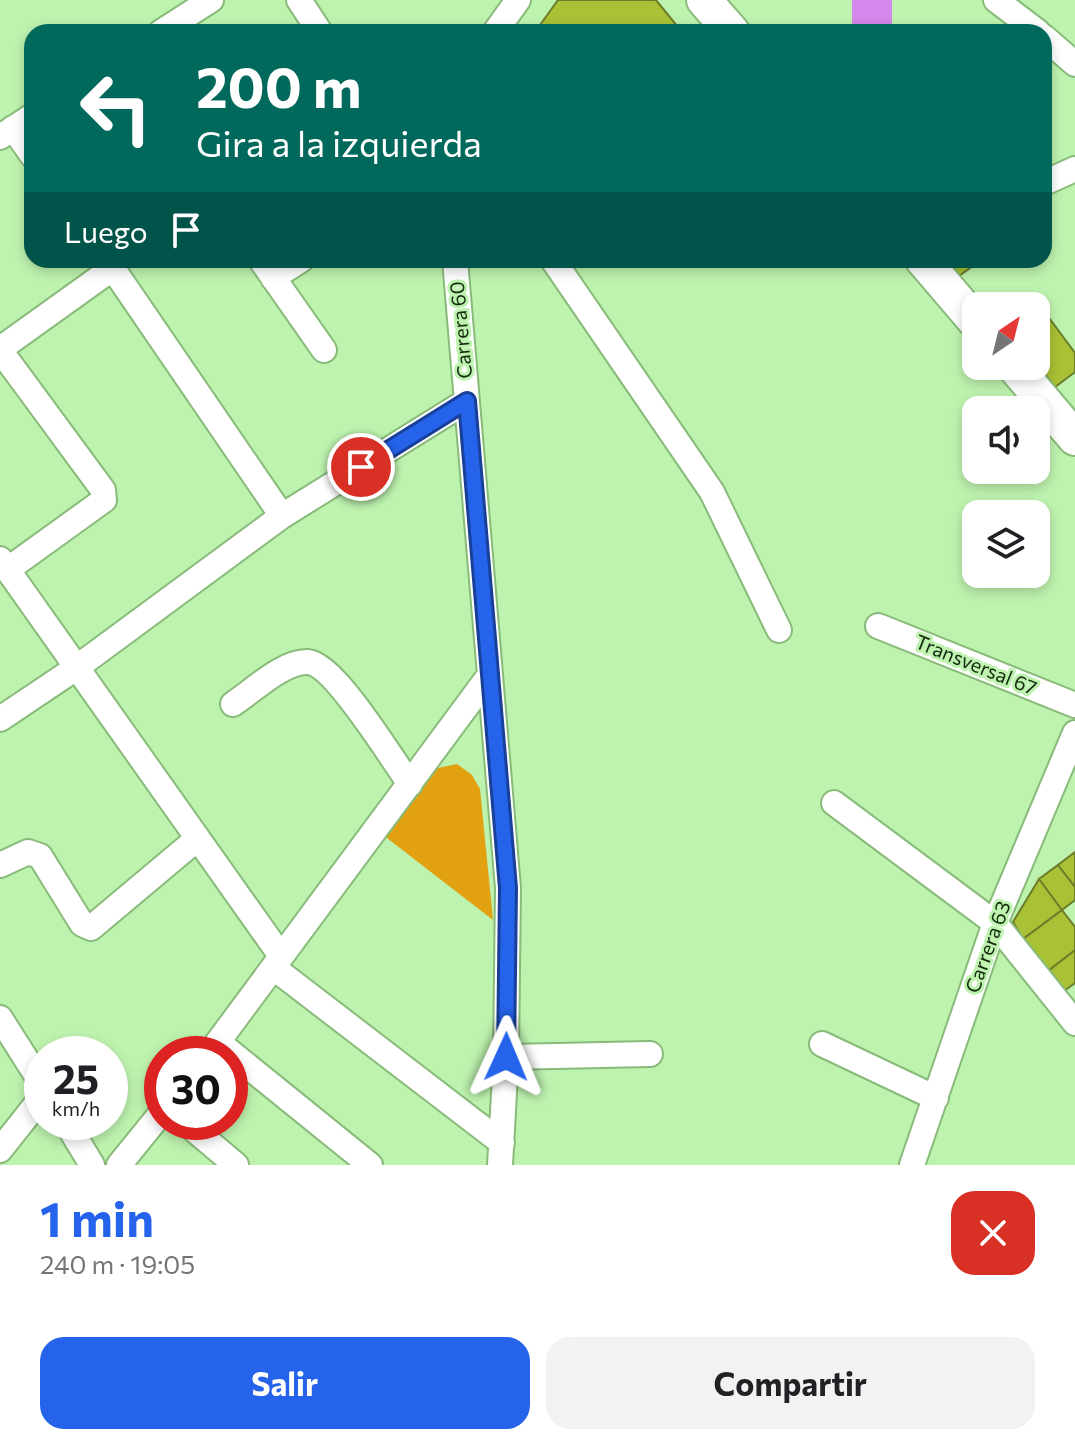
<!DOCTYPE html>
<html lang="es">
<head>
<meta charset="utf-8">
<style>
  :root { --surface:#fff; --page:#f2f2f2; --text:#202124; --muted:#757577; --accent:#2563eb }
  body { margin:0; font-family:Commissioner,sans-serif; background:var(--page); color:var(--text); height:100vh; display:flex; flex-direction:column; font-size:30px; white-space:nowrap }
  * { box-sizing:border-box; margin:0 }
  p { font-size:26px; color:var(--muted) }
  .icon { flex:none; width:44px; height:44px; fill:none; stroke:currentColor; stroke-width:2; stroke-linecap:round; stroke-linejoin:round }
  .map { position:relative; height:1165px; overflow:hidden }
  .panel { display:flex; flex-direction:column; background:var(--surface); flex:1 }
  .panel>* { flex:none }
  .banner { position:absolute; left:24px; top:24px; width:1028px; height:244px; border-radius:24px; box-shadow:0 4px 12px #0003; background:#00695c; color:#fff; overflow:hidden }
  .needle { width:52px; rotate:35deg }
  .buttons { position:absolute; left:962px; top:292px; display:grid; gap:16px }
  .buttons a { display:grid; place-items:center; width:88px; height:88px; border-radius:16px; background:var(--surface); box-shadow:0 4px 12px #0003; font-size:40px }
  .speed { position:absolute; left:24px; top:1036px; display:flex; gap:16px; font-size:40px; font-weight:700; text-align:center }
  .speed>* { display:grid; place-content:center; width:104px; height:104px; border-radius:50%; background:var(--surface); box-shadow:0 4px 12px #0003; line-height:1 }
  .speed small { font-size:20px; font-weight:400 }
  .speed .limit { border:12px solid #d22; background:#fff; color:#111 }
  .pin { position:absolute; display:grid; place-items:center; width:68px; height:68px; color:#fff; margin:-34px; border:4px solid #fff; border-radius:50%; box-shadow:0 2px 8px #0007 }
  .me { position:absolute; width:88px; margin:-44px; rotate:1deg; stroke-linejoin:round; filter:drop-shadow(0 0 6px #0008) }
  .turn { display:flex; align-items:center; gap:28px; height:168px; padding:0 40px; font-size:36px }
  .turn .icon { width:104px; height:104px; stroke-width:2.5 }
  .turn b { display:block; font-size:56px; line-height:68px }
  .then { display:flex; align-items:center; height:76px; padding:0 40px; background:#0003; gap:16px; font-size:30px }
  .round { display:grid; place-items:center; flex:none; width:84px; height:84px; border-radius:24px; background:var(--page) }
  .overview { display:flex; align-items:center; justify-content:space-between; height:136px; padding:0 40px }
  h1 { font-size:48px; font-weight:700; line-height:60px; color:var(--accent) }
  .button { display:flex; gap:16px; margin-top:auto; padding:16px 40px }
  .button a { flex:1; height:92px; border-radius:24px; background:var(--accent); color:#fff; font-size:32px; font-weight:700; line-height:92px; text-align:center }
  .button a+a { background:var(--page); color:var(--text) }
  .map>svg:first-child { display:block }
</style>
</head>
<body>
<div class="map">
<svg width="1075" height="1165" viewBox="0 0 1075 1165">
  <rect width="100%" height="100%" fill="#bef3af"/>
  <path fill="#e2a110" d="M 457,764 L 472,775 L 480,789 L 493,920 L 383,835 L 433,769 Z"/>
  <path fill="#d687eb" d="M 852,0 L 892,0 L 892,32 L 852,32 Z"/>
  <path fill="#a9c135" stroke="#6d7c2b" stroke-width="2" d="M 558,0 L 656,0 L 682,32 L 535,32 Z
    M 948,260 L 981,260 L 959,276 Z
    M 1041,307 L 1075,353 L 1075,372 L 1055,387 L 1036,362 L 1036,310 Z
    M 1075,852 L 1075,887 L 1058,865 Z
    M 1058,865 L 1075,887 L 1075,900 L 1062,910 L 1039,879 Z
    M 1039,879 L 1062,910 L 1023,939 L 1013,922 Z
    M 1062,910 L 1075,927 L 1075,950 L 1048,971 L 1023,939 Z
    M 1075,950 L 1075,983 L 1064,991 L 1048,971 Z"/>
  <g fill="none" stroke-linecap="round" stroke-linejoin="round">
    <defs>
      <path id="street" d="M 299,0 L 320,32
        M 996,0 L 1038,32
        M 161,32 L 211,0
        M 495,32 L 518,0
        M 1044,37 L 1075,64
        M 13,128 L 32,155
        M 0,137 L 32,116
        M 1044,183 L 1075,169
        M 107,260 L 282,516
        M 261,260 L 324,350
        M 455,260 L 508,888 L 506,1057 L 500,1165
        M 553,260 L 712,492 L 779,630
        M 273,278 L 301,260
        M 0,349 L 113,268
        M 0,350 L 103,490 L 104,500 L 7,570
        M 0,559 L 281,956
        M 878,626 L 1075,705
        M 233,704 C 253,691 283,661 308,662 C 335,664 393,761 410,784
        M 0,719 L 76,668 L 282,516 L 467,401
        M 834,803 L 995,923 L 1075,1023
        M 0,865 L 28,852 L 40,856 L 82,924 L 91,928 L 197,839
        M 274,968 L 502,1143
        M 0,1018 L 42,1084
        M 218,1042 L 370,1165
        M 822,1044 L 936,1098
        M 209,1054 L 489,676
        M 506,1057 L 650,1054
        M 66,1122 L 92,1165
        M 185,1122 L 236,1165
        M 0,1150 L 42,1097
        M 119,1165 L 162,1112
        M 912,1165 L 995,923 L 1075,733"/>
      <path id="secondary" d="M 704,0 L 732,32
        M 923,260 L 976,322
        M 1014,366 L 1075,438"/>
    </defs>
    <use href="#street" stroke="#88bb79" stroke-width="28"/>
    <use href="#secondary" stroke="#88bb79" stroke-width="38"/>
    <use href="#street" stroke="#fff" stroke-width="24"/>
    <use href="#secondary" stroke="#fff" stroke-width="34"/>
  </g>
  <g fill="none" stroke-linecap="round" stroke-linejoin="round">
    <defs>
      <path id="route" d="M 361,467 L 467,401 L 508,888 L 506,1057"/>
    </defs>
    <use href="#route" stroke="#184099" stroke-width="20"/>
    <use href="#route" stroke="#2563eb" stroke-width="14"/>
  </g>
  <g text-anchor="middle" stroke-width="6" stroke-linejoin="round" paint-order="stroke">
    <g font-size="20" fill="#162b10" stroke="#bef3af">
      <text transform="translate(461 330) rotate(-95)" y="7">Carrera 60</text>
      <text transform="translate(976 665) rotate(22)" y="7">Transversal 67</text>
      <text transform="translate(988 947) rotate(-70)" y="7">Carrera 63</text>
    </g>
  </g>
</svg>
<div class="buttons">
<a><svg class="needle" viewBox="-14 -14 28 28"><path d="M0-13l5 13h-10z" fill="#e53935"/><path d="M0 13l5-13h-10z" fill="#757577"/></svg></a>
<a><svg class="icon" aria-label="sound" viewBox="0 0 24 24"><path d="M4 9h4l5-4v14l-5-4H4zM17 9q2 3 0 6"/></svg></a>
<a><svg class="icon" aria-label="layers" viewBox="0 0 24 24"><path d="M12 4l9 5-9 5-9-5zM3 14l9 5 9-5"/></svg></a>
</div>
<div class="speed"><div>25<small>km/h</small></div><div class="limit">30</div></div>
<div class="pin" style="left:361px;top:467px;background:#d93025"><svg class="icon" aria-label="arrive" viewBox="0 0 24 24"><path d="M6 21V4h12l-3 4 3 4H6"/></svg></div>
<svg class="me" style="left:506px;top:1057px" viewBox="-20 -20 40 40"><path d="M0-17L14 15 0 8-14 15z" fill="#2563eb" stroke="#fff" stroke-width="4"/></svg>
<div class="banner">
<div class="turn"><svg class="icon" aria-label="left" viewBox="0 0 24 24"><path d="M17 20v-9H6M10 6l-5 5 5 5"/></svg><div><b>200 m</b>Gira a la izquierda</div></div>
<div class="then">Luego<svg class="icon" aria-label="arrive" viewBox="0 0 24 24"><path d="M6 21V4h12l-3 4 3 4H6"/></svg></div>
</div>
</div>
<section class="panel">
<div class="overview"><div><h1>1 min</h1><p>240 m · 19:05</p></div><a class="round" style="background:#d93025;color:#fff"><svg class="icon" aria-label="close" viewBox="0 0 24 24"><path d="M6 6l12 12M18 6L6 18"/></svg></a></div>
<div class="button"><a>Salir</a><a>Compartir</a></div>
</section>
</body>
</html>
